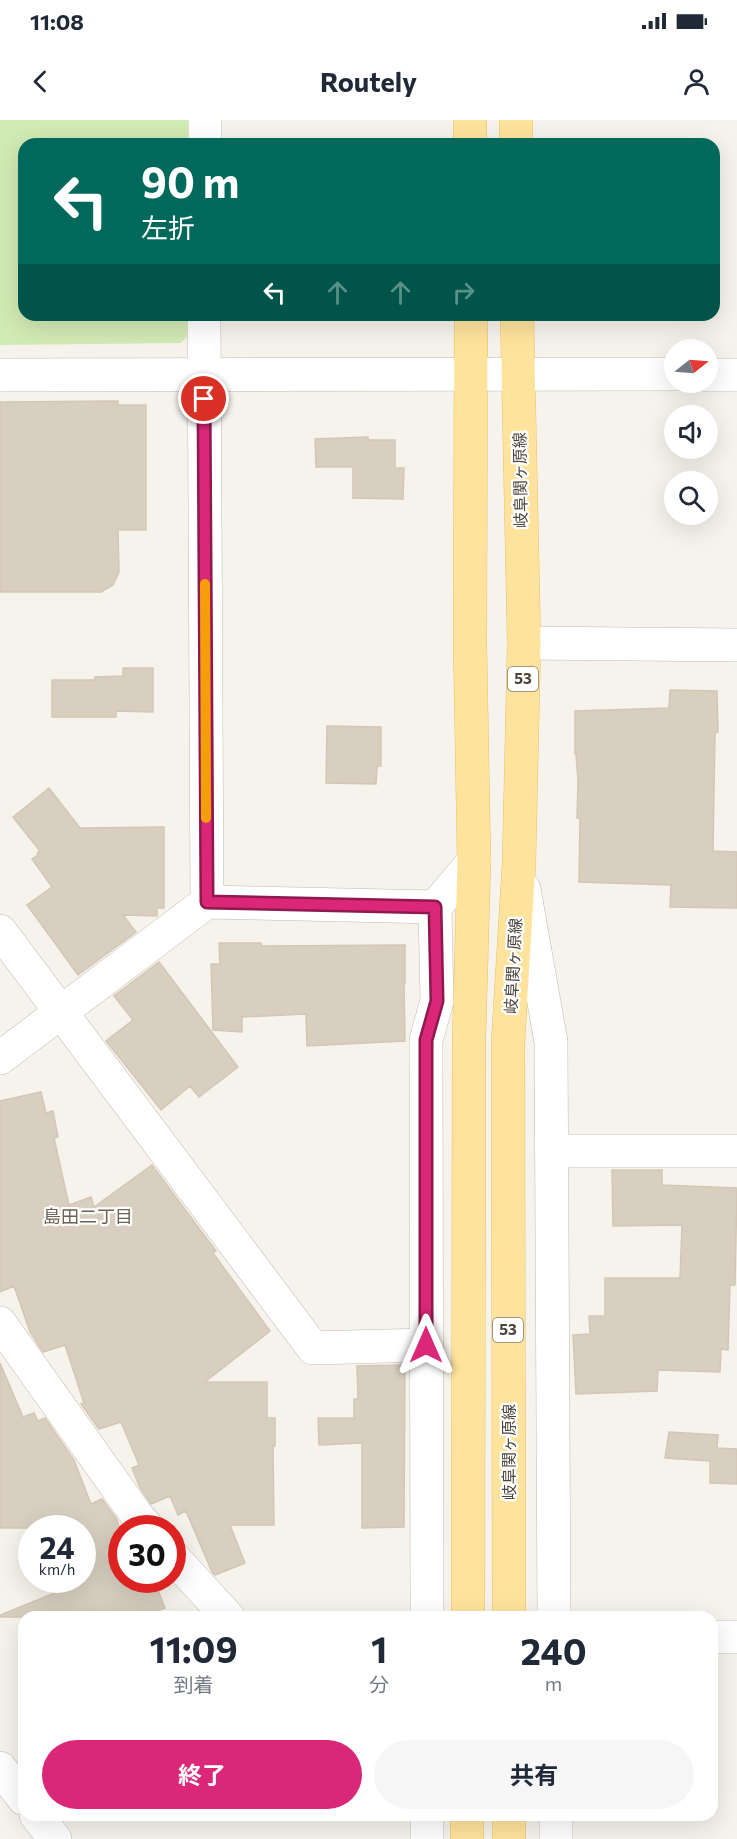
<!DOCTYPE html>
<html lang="ja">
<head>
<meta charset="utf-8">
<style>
  :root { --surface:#fff; --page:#f6f6f7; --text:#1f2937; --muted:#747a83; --accent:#db2777 }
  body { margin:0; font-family:Commissioner,"Noto Sans JP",sans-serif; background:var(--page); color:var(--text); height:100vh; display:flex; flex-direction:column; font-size:22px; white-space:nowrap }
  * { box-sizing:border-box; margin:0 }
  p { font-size:20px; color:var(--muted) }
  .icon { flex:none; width:33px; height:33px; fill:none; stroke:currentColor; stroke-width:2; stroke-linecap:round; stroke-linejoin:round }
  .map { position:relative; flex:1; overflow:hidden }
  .panel { position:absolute; left:18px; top:1491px; width:700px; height:210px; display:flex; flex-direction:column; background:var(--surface); border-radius:18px; box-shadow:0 6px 24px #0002 }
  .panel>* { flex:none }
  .top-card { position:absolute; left:18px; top:18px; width:702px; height:183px; border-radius:18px; box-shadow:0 6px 24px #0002; background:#00695c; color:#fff; overflow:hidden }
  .needle { width:39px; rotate:73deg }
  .tools { position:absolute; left:664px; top:219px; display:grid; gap:12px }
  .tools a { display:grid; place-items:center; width:54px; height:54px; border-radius:50%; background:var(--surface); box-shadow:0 6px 24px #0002; font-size:30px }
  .speed { position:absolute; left:18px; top:1395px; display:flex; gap:12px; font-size:30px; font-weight:700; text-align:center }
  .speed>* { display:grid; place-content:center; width:78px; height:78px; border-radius:50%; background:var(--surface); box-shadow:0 6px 24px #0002; line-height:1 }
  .speed small { font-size:15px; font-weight:400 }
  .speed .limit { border:9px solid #d22; background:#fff; color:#111 }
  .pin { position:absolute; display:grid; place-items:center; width:51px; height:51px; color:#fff; margin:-26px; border:3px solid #fff; border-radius:50%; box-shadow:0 2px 6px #0007 }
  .me { position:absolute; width:66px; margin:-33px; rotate:0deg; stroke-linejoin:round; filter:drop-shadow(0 0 4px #0008) }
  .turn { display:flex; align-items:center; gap:21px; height:126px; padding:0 24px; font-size:27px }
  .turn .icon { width:78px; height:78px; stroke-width:2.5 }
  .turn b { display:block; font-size:42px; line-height:51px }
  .lanes { display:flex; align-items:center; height:57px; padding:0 24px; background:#0003; justify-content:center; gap:30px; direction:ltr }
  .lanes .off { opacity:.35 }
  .eta { display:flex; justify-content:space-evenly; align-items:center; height:102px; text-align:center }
  .eta b { font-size:36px; font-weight:700; line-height:42px }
  .primary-button { display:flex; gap:12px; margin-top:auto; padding:12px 24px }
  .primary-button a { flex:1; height:69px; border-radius:36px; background:var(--accent); color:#fff; font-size:24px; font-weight:700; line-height:69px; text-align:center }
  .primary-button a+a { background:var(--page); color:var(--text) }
  .status { display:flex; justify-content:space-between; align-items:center; height:42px; padding:0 30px; background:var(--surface); direction:ltr }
  .status svg { height:16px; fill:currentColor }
  header { display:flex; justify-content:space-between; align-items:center; height:78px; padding:0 24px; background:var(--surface); font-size:27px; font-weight:700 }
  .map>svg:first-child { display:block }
</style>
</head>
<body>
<div class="status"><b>11:08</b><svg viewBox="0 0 49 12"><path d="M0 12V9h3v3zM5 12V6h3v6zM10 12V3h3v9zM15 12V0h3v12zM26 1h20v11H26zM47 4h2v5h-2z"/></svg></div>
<header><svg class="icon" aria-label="back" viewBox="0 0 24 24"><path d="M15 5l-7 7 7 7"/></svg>Routely<svg class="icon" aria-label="person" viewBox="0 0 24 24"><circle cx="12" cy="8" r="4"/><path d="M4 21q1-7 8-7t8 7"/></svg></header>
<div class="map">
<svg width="737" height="1719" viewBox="0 0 737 1719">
  <rect width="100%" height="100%" fill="#f6f3ec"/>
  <path fill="#d2eab5" d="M 0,0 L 192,0 L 191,24 L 24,24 L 24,195 L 190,195 L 190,213 L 181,223 L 0,225 Z"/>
  <path fill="#d8cfc1" stroke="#d3c7b4" stroke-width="1.5" d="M 118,281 L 118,285 L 146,285 L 146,410 L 118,410 L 119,452 L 113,465 L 101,472 L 0,472 L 0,282 Z
    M 368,317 L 368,320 L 395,320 L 395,348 L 404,348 L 403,379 L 353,378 L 353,347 L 316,347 L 315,319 Z
    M 123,548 L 153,548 L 153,592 L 116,591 L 116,597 L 52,597 L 52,560 L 95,560 L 95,557 L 123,556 Z
    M 670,570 L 717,571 L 718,612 L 715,613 L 713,731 L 737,732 L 737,788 L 670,787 L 671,765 L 579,762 L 580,698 L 577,698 L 578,661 L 576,634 L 575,634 L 575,591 L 669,588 Z
    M 327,606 L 381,607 L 381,646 L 377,646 L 376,664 L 326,663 Z
    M 49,668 L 80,708 L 164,707 L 164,788 L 157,788 L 157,796 L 123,795 L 136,812 L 78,855 L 27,785 L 52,767 L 32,739 L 38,735 L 37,733 L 40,731 L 13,697 Z
    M 219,823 L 261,823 L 261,826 L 405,825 L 405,864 L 404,864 L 405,921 L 307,926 L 306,894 L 242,897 L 242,912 L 213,910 L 211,844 L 220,844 Z
    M 159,842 L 238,947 L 199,977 L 190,966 L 161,990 L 106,921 L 133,900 L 114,876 Z
    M 41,972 L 46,993 L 53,991 L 58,1017 L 54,1018 L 69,1085 L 91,1077 L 94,1087 L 152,1045 L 216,1131 L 213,1133 L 270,1211 L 205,1262 L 267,1262 L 267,1298 L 275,1298 L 275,1326 L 273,1326 L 274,1405 L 230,1405 L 245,1443 L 215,1455 L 212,1452 L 186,1391 L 178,1395 L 170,1376 L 151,1384 L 140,1368 L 132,1348 L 139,1345 L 121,1302 L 99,1309 L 81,1284 L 84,1283 L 65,1225 L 43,1232 L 30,1212 L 14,1166 L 0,1172 L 0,981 Z
    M 612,1050 L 662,1050 L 662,1065 L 737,1068 L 735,1165 L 730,1165 L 728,1230 L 721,1229 L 720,1252 L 658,1250 L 657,1271 L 576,1274 L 573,1215 L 590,1214 L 589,1196 L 605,1196 L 605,1158 L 680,1158 L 682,1105 L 613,1106 Z
    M 0,1243 L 23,1297 L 34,1293 L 38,1301 L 45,1298 L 74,1340 L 91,1384 L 102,1379 L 116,1398 L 122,1414 L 122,1460 L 154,1460 L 165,1488 L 140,1497 L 0,1497 L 0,1495 L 82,1462 L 82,1408 L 0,1408 Z
    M 405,1245 L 404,1407 L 362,1408 L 362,1323 L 319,1325 L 318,1298 L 354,1298 L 354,1279 L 358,1279 L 357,1246 Z
    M 669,1312 L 718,1315 L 717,1328 L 737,1329 L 737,1364 L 710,1363 L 710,1341 L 665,1338 Z"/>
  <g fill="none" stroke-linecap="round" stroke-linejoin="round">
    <defs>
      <path id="minor" d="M 205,24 L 205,0
        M 204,195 L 207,782
        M 0,255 L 675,254
        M 708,255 L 737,255
        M 524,523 L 737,525
        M 524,769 L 551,922 L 554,1497
        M 0,811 L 313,1228 L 426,1225
        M 0,938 L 207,782 L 435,787 L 474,741
        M 551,1031 L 737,1031
        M 0,1203 L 138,1397 L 148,1408
        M 172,1436 L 228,1497
        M 427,1497 L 426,920 L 437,881 L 435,787
        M 712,1517 L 737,1517
        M 0,1648 L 24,1679
        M 36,1695 L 55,1719
        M 427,1695 L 427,1719
        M 556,1695 L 556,1719"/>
      <path id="major" d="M 470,0 L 470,24
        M 516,0 L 516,24
        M 468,1497 L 469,919 L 474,741 L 470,523 L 471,195
        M 509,1497 L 508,923 L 519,743 L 524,523 L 517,195
        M 509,1695 L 509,1719
        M 467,1719 L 467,1695"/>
    </defs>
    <use href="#minor" stroke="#c2bbae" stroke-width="34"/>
    <use href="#major" stroke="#e6c16a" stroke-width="34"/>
    <use href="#minor" stroke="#fff" stroke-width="33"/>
    <use href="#major" stroke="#ffe39c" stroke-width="33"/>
  </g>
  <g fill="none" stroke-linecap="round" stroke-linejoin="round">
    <defs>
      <path id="route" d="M 204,279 L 207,782 L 435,787 L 437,881 L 426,920 L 426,1225"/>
    </defs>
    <use href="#route" stroke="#8e194d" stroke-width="15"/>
    <use href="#route" stroke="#db2777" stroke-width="10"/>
    <path stroke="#f59e0b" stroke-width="10" d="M 205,464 L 206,698"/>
  </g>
  <g text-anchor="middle" stroke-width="4.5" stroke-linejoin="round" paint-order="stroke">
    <g fill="#fff" stroke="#817c74" stroke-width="1.5">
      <rect x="508" y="547" width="30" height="24" rx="4.5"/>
      <rect x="493" y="1198" width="30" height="24" rx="4.5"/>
    </g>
    <g font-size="15" font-weight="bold" fill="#4b4439">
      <text x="523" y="564">53</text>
      <text x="508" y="1215">53</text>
    </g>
    <g font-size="16" fill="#4b4439" stroke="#fff">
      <text transform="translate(520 360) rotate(-91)" y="6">岐阜関ヶ原線</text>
      <text transform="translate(513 846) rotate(-87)" y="6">岐阜関ヶ原線</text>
      <text transform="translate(509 1332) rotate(-90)" y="6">岐阜関ヶ原線</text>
    </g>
    <g font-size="18" fill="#6e6250" stroke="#fff">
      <text x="88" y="1103">島田二丁目</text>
    </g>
  </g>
</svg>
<div class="tools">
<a><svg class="needle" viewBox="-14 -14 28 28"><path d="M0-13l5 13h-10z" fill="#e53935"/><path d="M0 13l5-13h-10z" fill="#747a83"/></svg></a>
<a><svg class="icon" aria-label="sound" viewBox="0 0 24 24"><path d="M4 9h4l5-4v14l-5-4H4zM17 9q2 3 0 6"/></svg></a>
<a><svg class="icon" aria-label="search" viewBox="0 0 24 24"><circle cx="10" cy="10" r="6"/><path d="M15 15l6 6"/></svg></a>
</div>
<div class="speed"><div>24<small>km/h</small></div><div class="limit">30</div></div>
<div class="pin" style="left:204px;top:279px;background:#d93025"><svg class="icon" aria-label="arrive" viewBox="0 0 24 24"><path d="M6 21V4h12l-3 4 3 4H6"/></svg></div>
<svg class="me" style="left:426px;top:1225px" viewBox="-20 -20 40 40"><path d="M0-17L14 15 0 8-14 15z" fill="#db2777" stroke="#fff" stroke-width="4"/></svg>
<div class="top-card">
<div class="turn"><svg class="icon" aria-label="left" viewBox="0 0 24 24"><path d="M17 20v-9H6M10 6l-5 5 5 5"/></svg><div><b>90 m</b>左折</div></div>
<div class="lanes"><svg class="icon" aria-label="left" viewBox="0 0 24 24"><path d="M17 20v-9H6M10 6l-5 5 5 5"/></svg><svg class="icon off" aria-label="ahead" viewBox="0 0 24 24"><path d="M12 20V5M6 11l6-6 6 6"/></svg><svg class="icon off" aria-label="ahead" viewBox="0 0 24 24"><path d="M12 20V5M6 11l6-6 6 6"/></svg><svg class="icon off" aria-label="right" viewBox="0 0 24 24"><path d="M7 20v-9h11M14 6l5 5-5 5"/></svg></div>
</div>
<section class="panel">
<div class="eta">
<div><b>11:09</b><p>到着</p></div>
<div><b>1</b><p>分</p></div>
<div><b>240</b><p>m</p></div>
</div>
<div class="primary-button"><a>終了</a><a>共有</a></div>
</section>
</div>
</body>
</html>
